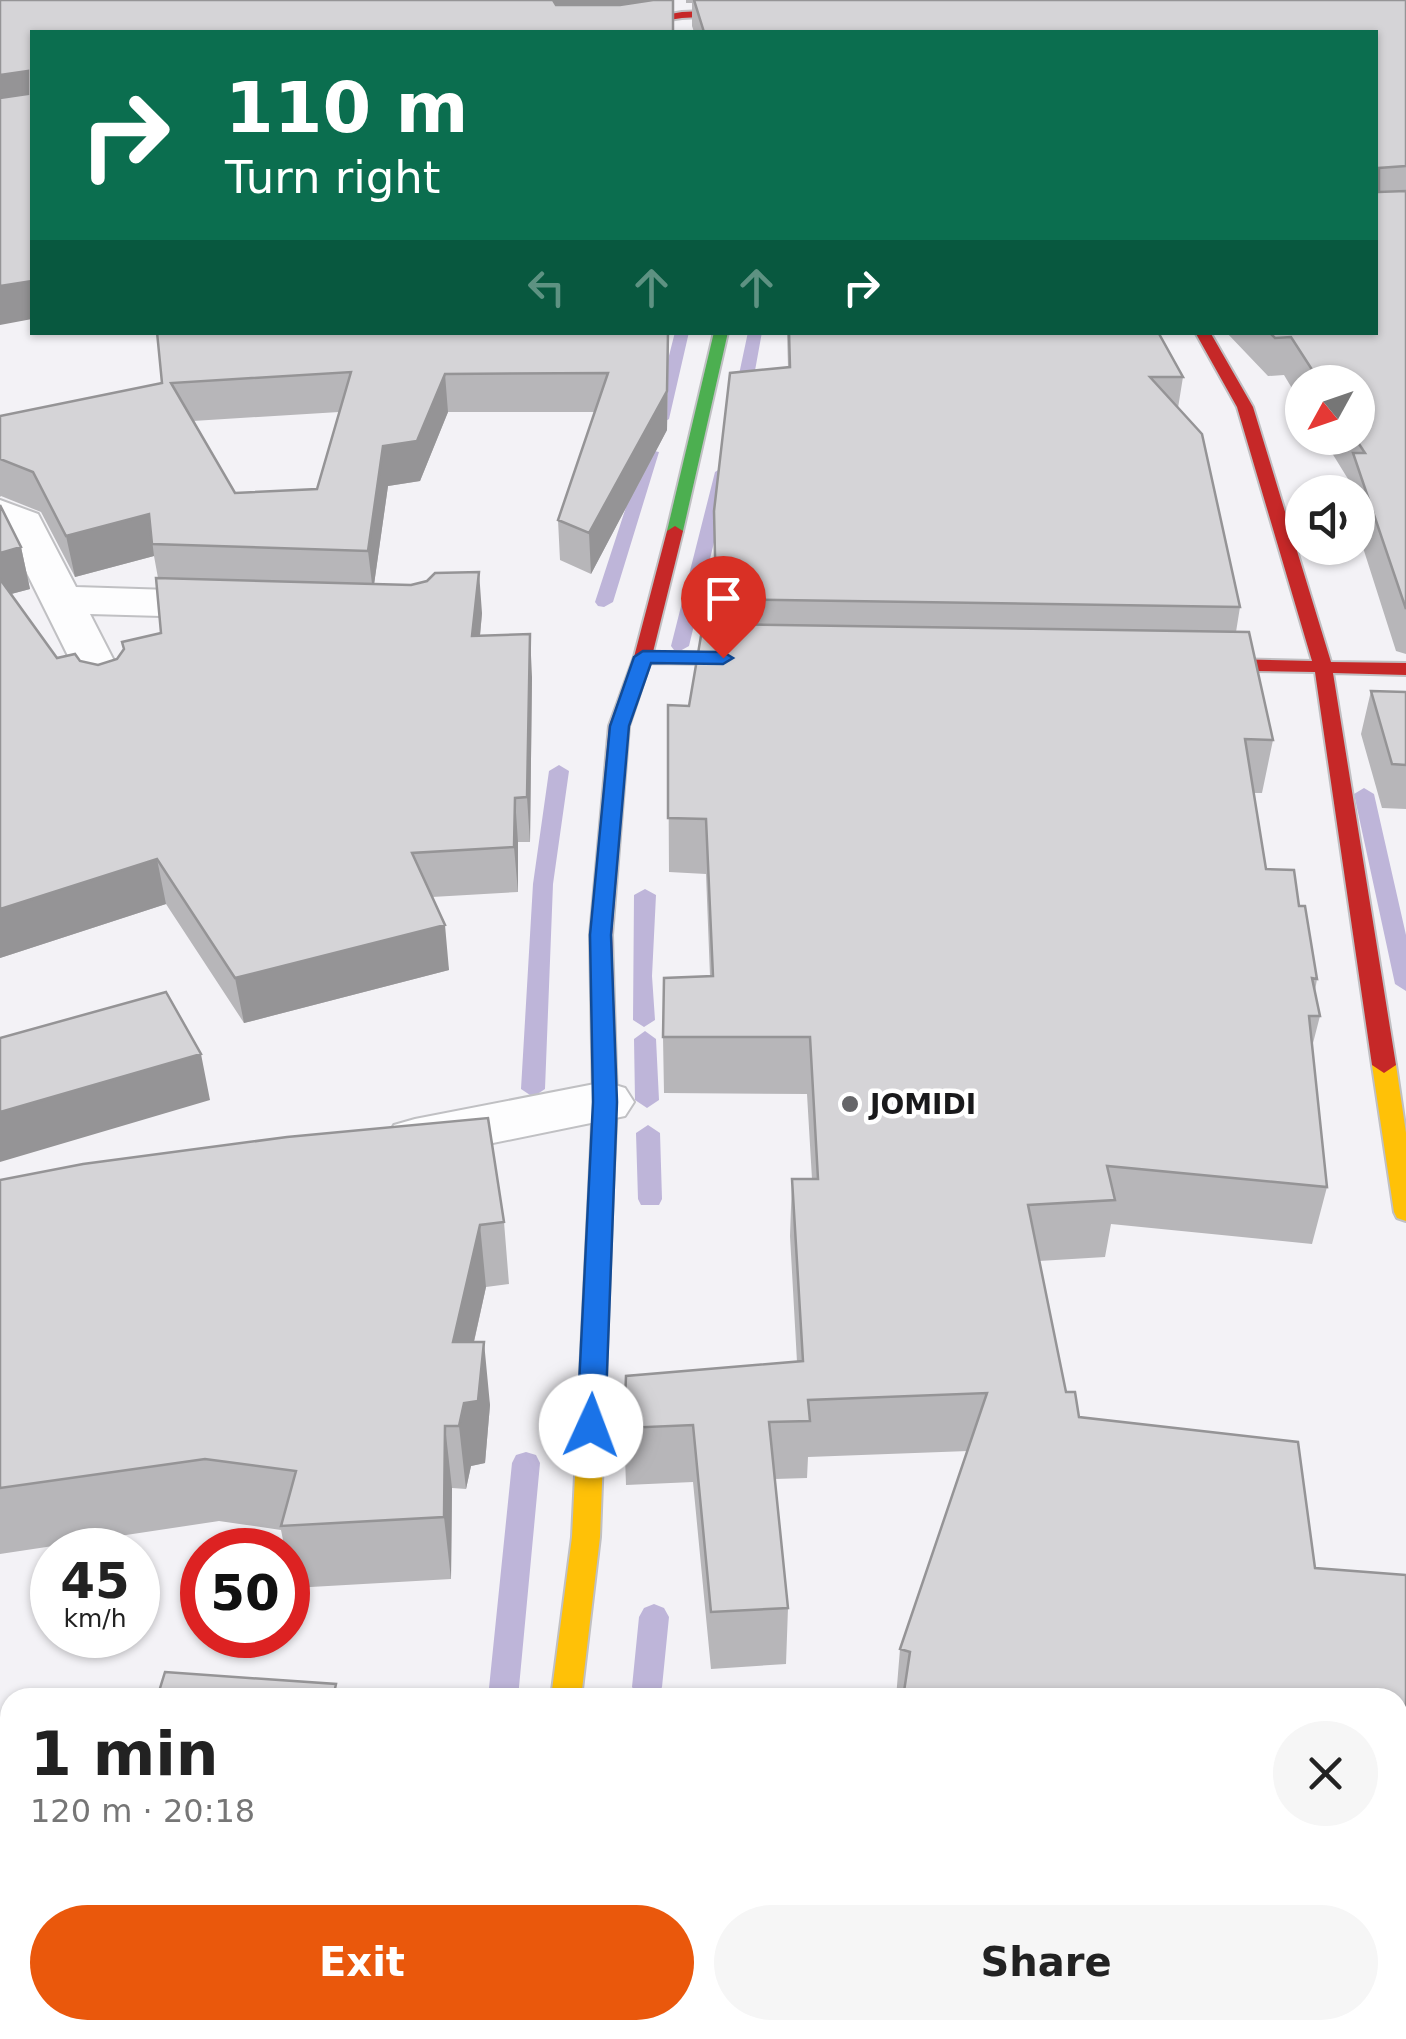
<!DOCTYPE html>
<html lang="en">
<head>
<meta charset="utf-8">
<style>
  :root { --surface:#fff; --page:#f6f6f6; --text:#222; --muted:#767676; --accent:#ea580c }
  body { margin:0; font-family:"DejaVu Sans",sans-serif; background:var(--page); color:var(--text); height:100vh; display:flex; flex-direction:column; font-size:38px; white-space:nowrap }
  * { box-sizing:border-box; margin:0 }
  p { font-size:32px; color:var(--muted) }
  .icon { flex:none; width:55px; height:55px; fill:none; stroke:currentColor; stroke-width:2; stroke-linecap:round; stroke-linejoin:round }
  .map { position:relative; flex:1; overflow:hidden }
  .sheet { position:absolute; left:0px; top:1688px; width:1408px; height:352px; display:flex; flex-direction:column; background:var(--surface); border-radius:30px 30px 0 0; box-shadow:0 2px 8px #0004 }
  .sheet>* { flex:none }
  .hud { position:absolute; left:30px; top:30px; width:1348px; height:305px; border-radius:0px; box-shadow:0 2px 8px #0004; background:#0b6e4f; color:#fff; overflow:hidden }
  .needle { width:65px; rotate:230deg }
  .fabs { position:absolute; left:1285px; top:365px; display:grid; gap:20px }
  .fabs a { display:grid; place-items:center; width:90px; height:90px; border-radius:50%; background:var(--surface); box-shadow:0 2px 8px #0004; font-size:50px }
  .speed { position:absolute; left:30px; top:1528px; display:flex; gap:20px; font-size:50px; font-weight:700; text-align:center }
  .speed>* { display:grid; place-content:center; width:130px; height:130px; border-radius:50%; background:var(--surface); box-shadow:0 2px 8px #0004; line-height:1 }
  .speed small { font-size:25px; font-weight:400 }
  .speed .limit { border:15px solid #d22; background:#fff; color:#111 }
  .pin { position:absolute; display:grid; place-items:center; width:85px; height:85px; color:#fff; margin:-102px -42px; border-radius:50% 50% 50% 0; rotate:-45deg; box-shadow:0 0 10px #0007 }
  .pin .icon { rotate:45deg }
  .me { position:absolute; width:110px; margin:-55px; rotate:2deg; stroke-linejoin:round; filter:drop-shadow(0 0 8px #0008) }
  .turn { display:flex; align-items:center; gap:35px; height:210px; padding:0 30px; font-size:45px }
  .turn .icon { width:130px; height:130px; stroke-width:2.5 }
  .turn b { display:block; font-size:70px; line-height:85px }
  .lanes { display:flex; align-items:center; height:95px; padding:0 30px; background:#0003; justify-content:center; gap:50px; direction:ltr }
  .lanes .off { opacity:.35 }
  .round { display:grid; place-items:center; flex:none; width:105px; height:105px; border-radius:52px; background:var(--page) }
  .headline { display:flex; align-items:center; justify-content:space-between; height:170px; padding:0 30px }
  h1 { font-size:60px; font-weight:600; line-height:75px }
  .cta { display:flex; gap:20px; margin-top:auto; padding:20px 30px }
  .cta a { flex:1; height:115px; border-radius:60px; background:var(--accent); color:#fff; font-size:40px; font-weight:600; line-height:115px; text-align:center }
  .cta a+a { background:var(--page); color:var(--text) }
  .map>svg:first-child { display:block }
</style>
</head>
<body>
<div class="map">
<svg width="1406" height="2039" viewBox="0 0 1406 2039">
  <rect width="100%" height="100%" fill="#f3f2f6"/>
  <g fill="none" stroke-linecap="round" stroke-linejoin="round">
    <path fill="#beb5d9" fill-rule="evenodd" d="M 675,332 L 689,332 L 669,419 L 661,424 L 653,419 Z
      M 748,332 L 762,332 L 750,398 L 742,403 L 734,398 Z
      M 645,449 L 659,452 L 613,602 L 604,607 L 598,606 L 595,602 Z
      M 723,467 L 731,472 L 689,646 L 680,651 L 674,650 L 671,646 L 715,472 Z
      M 559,765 L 569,771 L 553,884 L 545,1089 L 533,1097 L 521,1089 L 533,884 L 549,771 Z
      M 1364,788 L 1374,794 L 1406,935 L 1406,991 L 1395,984 L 1354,794 Z
      M 645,889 L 656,895 L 652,976 L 655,1020 L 644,1027 L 633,1020 L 634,895 Z
      M 645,1031 L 656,1039 L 659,1100 L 647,1108 L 635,1100 L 634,1039 Z
      M 648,1125 L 660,1133 L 662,1199 L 659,1205 L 641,1205 L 638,1199 L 636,1133 Z
      M 526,1452 L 536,1455 L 540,1463 L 518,1698 L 488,1698 L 512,1463 L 516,1455 Z
      M 654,1604 L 664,1608 L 669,1617 L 662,1687 L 658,1696 L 639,1698 L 632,1687 L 639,1617 L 644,1608 Z
      M 424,2030 L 458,2030 L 456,2039 L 422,2039 Z"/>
    <defs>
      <path id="street" d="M 0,500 L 38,514 L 76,587 L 233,592 L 248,596 L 255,605 L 248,614 L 233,618 L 90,614 L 129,690 L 122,700 L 106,704 L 90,700 L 6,531 L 0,528 Z
        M 605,1082 L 625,1088 L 634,1102 L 625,1116 L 415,1159 L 394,1153 L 386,1139 L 394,1125 L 415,1119 Z"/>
      <path id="fast" d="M 714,332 L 728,332 L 683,531 L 675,536 L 667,531 Z"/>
      <path id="slow" d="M 1384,1057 L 1396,1065 L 1406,1133 L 1406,1221 L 1397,1218 L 1394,1212 L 1372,1065 Z
        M 601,1181 L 610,1184 L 613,1190 L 600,1537 L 581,1698 L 551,1698 L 572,1537 L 589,1190 L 592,1184 Z"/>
      <path id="jam" d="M 767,8 L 771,13 L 682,18 L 590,32 L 565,32 L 682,12 Z
        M 1195,332 L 1210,332 L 1253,407 L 1331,662 L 1406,663 L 1406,675 L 1333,673 L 1396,1065 L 1384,1073 L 1372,1065 L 1315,672 L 1184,670 L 1175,664 L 1184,658 L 1312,661 L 1237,407 Z
        M 675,526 L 683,531 L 653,652 L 773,653 L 782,659 L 773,665 L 650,663 L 629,726 L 612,935 L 617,1102 L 613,1190 L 610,1196 L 592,1196 L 589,1190 L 593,1102 L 590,935 L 609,726 L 634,657 L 667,531 Z
        M 509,2030 L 543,2030 L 542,2039 L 508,2039 Z"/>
    </defs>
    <use href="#street" stroke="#c0c0c3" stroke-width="4"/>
    <use href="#fast" stroke="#c0c0c3" stroke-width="4"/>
    <use href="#slow" stroke="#c0c0c3" stroke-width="4"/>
    <use href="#jam" stroke="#c0c0c3" stroke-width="4"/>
    <use href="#street" fill="#fdfdfe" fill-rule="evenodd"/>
    <use href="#fast" fill="#4caf50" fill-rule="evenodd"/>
    <use href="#slow" fill="#ffc107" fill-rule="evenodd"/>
    <use href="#jam" fill="#c62828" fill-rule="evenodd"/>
  </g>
  <path fill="#b7b6b9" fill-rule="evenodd" d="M 686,0 L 1406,0 L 1406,654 L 1396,651 L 1358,532 L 1358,492 L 1345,492 L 1348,479 L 1332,453 L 1327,438 L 1358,438 L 1358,382 L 1302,382 L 1302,405 L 1284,375 L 1268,376 L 1226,332 L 1375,332 L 1375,32 L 694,32 L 692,26 L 692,3 L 686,3 Z
    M 157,332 L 669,332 L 667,430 L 591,574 L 560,560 L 558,520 L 595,412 L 448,412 L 420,481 L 388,486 L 374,584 L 482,613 L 480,636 L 532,677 L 530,842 L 518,842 L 518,892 L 432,897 L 449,970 L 244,1023 L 166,904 L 0,958 L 0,505 L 21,547 L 30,589 L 11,594 L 57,658 L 98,665 L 117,659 L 161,633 L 158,578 L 154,556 L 75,577 L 41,512 L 1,496 L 0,497 L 0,416 L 162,383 ZM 339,412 L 317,489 L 235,493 L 193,421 Z
    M 787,332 L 1158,332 L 1183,377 L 1178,408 L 1240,607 L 1236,632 L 1273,740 L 1262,793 L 1254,793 L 1266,869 L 1299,906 L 1317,979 L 1315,991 L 1320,1016 L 1312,1047 L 1327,1187 L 1312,1244 L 1111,1224 L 1105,1257 L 1039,1261 L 1066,1392 L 1079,1417 L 1315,1568 L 1406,1575 L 1406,2039 L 972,2039 L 972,2030 L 1398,2030 L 1398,1698 L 896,1698 L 900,1649 L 968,1451 L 808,1457 L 807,1478 L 775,1479 L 788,1608 L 786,1664 L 711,1669 L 693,1482 L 626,1485 L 624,1428 L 797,1362 L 790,1236 L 792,1179 L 812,1179 L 807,1094 L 664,1093 L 663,1037 L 710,976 L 706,874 L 669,872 L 668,705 L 689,706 L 716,630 L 714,511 L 788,367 Z
    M 1371,691 L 1406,692 L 1406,809 L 1382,808 L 1361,734 Z
    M 0,1180 L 504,1222 L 509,1284 L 486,1287 L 474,1342 L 490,1405 L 485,1463 L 471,1466 L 466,1489 L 452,1488 L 451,1579 L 293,1588 L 288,1560 L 288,1550 L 285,1550 L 281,1530 L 219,1521 L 0,1554 Z"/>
  <path fill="#959496" d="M 552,0 L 650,0 L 553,31 Z
    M 28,71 L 32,94 L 0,109 L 0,75 Z
    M 32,281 L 32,319 L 0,325 L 0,286 Z
    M 668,332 L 667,430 L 591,574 L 589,533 Z
    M 445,374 L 448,412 L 420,481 L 388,486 L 373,592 L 368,551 L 383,446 Z
    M 149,514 L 154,556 L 75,577 L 66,536 Z
    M 21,547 L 30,589 L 0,597 L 0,553 Z
    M 479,572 L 482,613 L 476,678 L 472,636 Z
    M 530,634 L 532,677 L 530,842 L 527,797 Z
    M 515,798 L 518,842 L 518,892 L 514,847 Z
    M 157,859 L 166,904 L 0,958 L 0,909 Z
    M 445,925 L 449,970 L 244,1023 L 235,978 Z
    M 201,1054 L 210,1100 L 0,1162 L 0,1112 Z
    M 480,1225 L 486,1287 L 460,1404 L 453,1342 Z
    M 484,1342 L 490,1405 L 485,1463 L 471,1466 L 466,1489 L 459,1426 L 464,1403 Z
    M 445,1426 L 452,1488 L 451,1579 L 444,1517 Z
    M 304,2030 L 328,2030 L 326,2039 L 302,2039 Z"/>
  <path fill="#d5d4d7" stroke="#959496" stroke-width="2.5" fill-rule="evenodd" d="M 0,0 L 553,0 L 556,5 L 620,5 L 653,0 L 673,0 L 673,32 L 32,32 L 32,281 L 0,286 L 0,98 L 28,94 L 28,71 L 0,75 Z
    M 694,0 L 1406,0 L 1406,166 L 1379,168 L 1379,192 L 1406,191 L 1406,609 L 1353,453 L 1365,453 L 1355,438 L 1358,438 L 1358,382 L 1320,382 L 1291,337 L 1275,338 L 1269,332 L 1375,332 L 1375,32 L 704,32 Z
    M 157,332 L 668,332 L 667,391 L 589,533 L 558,520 L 608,373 L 445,374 L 417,441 L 383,446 L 368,551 L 152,544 L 149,514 L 66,536 L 33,472 L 0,459 L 0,416 L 162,383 ZM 351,372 L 317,489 L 235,493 L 171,383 Z
    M 789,332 L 1158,332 L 1183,377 L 1150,377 L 1202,434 L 1240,607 L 716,599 L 714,511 L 730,373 L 790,367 Z
    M 0,505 L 21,547 L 0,553 Z
    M 479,572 L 472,636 L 530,634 L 527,797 L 515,798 L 514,847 L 412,853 L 445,925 L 235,978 L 157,859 L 0,909 L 0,579 L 57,658 L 75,654 L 80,661 L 98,665 L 117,659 L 124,649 L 122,642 L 161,633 L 156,578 L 411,585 L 427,581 L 435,573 Z
    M 717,624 L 1249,632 L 1273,740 L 1245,739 L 1266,869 L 1294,870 L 1299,906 L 1305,906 L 1317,979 L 1312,978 L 1320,1016 L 1309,1016 L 1327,1187 L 1107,1166 L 1115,1200 L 1028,1205 L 1066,1392 L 1075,1392 L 1079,1417 L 1298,1442 L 1315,1568 L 1406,1575 L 1406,2017 L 1398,2016 L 1398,1698 L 903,1698 L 910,1652 L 900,1649 L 987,1393 L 808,1400 L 810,1421 L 769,1422 L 788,1608 L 711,1612 L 693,1425 L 624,1428 L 626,1376 L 803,1361 L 792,1179 L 818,1179 L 810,1037 L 663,1037 L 664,978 L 713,976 L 706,819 L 668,818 L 668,705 L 689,706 L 702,630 L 717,630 Z
    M 1371,691 L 1406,692 L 1406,765 L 1392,764 Z
    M 166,992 L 201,1054 L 0,1112 L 0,1038 Z
    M 488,1118 L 504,1222 L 480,1225 L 453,1342 L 484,1342 L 478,1401 L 464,1403 L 459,1426 L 445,1426 L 444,1517 L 281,1526 L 296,1471 L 205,1459 L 0,1488 L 0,1180 L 83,1164 L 287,1137 Z
    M 165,1672 L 336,1684 L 333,1698 L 157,1698 Z
    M 41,2030 L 304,2030 L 302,2039 L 39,2039 Z
    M 1288,2030 L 1381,2030 L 1381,2039 L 1367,2039 Z"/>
  <path fill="#1a73e8" stroke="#114b97" stroke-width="2.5" d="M 643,651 L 723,652 L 733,658 L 723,664 L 651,663 L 629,726 L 611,935 L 617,1102 L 605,1426 L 601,1433 L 591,1436 L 581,1433 L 577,1426 L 593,1102 L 590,935 L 610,726 L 634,657 Z"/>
  <circle fill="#656568" stroke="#fff" stroke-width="4" cx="850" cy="1104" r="10"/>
  <g text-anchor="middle" stroke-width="9" stroke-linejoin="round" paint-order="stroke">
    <g font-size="28" font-weight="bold" fill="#19191b" stroke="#fff" text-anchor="start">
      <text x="870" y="1114">JOMIDI</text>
    </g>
  </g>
</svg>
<div class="fabs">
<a><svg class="needle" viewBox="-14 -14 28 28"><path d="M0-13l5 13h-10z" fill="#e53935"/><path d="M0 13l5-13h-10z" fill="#767676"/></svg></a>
<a><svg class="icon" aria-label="sound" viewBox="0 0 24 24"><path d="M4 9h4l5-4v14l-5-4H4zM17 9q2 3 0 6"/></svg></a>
</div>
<div class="speed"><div>45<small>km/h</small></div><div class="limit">50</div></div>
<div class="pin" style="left:723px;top:658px;background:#d93025"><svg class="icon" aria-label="arrive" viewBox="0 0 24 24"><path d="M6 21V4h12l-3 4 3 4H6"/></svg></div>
<svg class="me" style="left:591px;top:1426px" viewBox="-20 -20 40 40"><circle r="19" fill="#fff"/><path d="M0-13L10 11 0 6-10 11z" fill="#1a73e8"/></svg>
<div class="hud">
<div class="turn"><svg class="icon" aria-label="right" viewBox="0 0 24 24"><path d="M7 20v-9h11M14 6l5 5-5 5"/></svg><div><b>110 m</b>Turn right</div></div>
<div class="lanes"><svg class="icon off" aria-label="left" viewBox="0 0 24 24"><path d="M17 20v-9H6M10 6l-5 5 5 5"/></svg><svg class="icon off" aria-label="ahead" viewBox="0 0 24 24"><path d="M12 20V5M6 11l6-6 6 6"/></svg><svg class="icon off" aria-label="ahead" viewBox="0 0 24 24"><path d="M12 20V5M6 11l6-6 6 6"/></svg><svg class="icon" aria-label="right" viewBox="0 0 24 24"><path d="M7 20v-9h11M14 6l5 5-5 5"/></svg></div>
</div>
<section class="sheet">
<div class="headline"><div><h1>1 min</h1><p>120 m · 20:18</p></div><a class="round"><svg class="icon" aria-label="close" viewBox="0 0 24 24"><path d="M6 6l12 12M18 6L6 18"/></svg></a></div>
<div class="cta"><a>Exit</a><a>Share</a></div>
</section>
</div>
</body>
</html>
